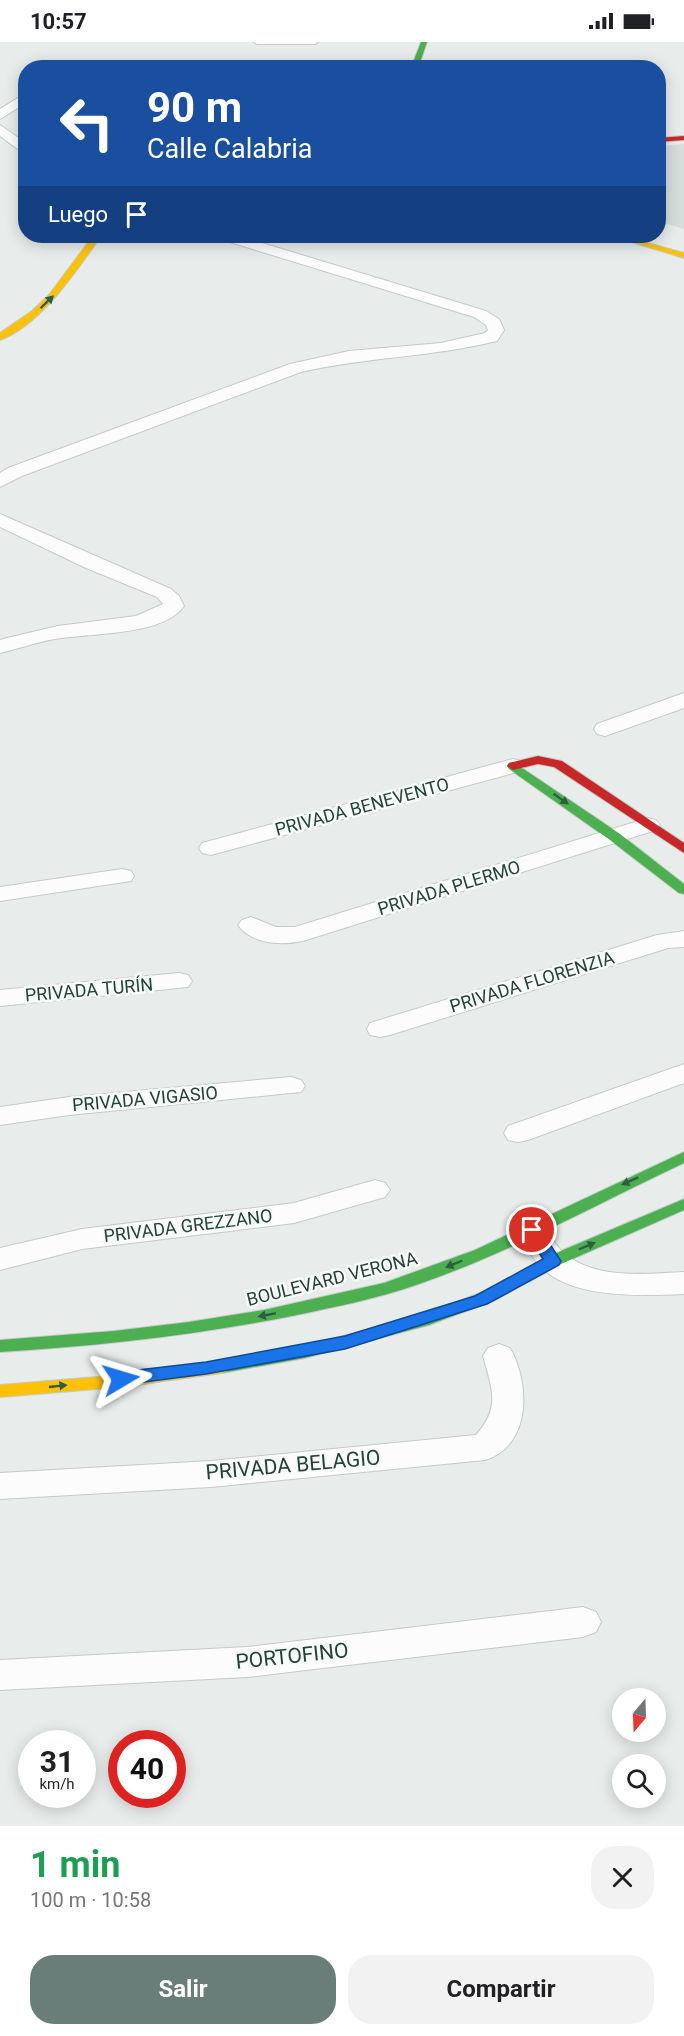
<!DOCTYPE html>
<html lang="es">
<head>
<meta charset="utf-8">
<style>
  :root { --surface:#fff; --page:#f2f2f2; --text:#202124; --muted:#757577; --accent:#697e78 }
  body { margin:0; font-family:Roboto,sans-serif; background:var(--page); color:var(--text); height:100vh; display:flex; flex-direction:column; font-size:22px; white-space:nowrap }
  * { box-sizing:border-box; margin:0 }
  p { font-size:20px; color:var(--muted) }
  .icon { flex:none; width:33px; height:33px; fill:none; stroke:currentColor; stroke-width:2; stroke-linecap:round; stroke-linejoin:round }
  .map { position:relative; height:1784px; overflow:hidden }
  .drawer { display:flex; flex-direction:column; background:var(--surface); flex:1 }
  .drawer>* { flex:none }
  .guide { position:absolute; left:18px; top:18px; width:648px; height:183px; border-radius:24px; box-shadow:0 3px 15px #0003; background:#1a4fa0; color:#fff; overflow:hidden }
  .needle { width:39px; rotate:199deg }
  .controls { position:absolute; left:612px; top:1646px; display:grid; gap:12px }
  .controls a { display:grid; place-items:center; width:54px; height:54px; border-radius:50%; background:var(--surface); box-shadow:0 3px 15px #0003; font-size:30px }
  .speed { position:absolute; left:18px; top:1688px; display:flex; gap:12px; font-size:30px; font-weight:700; text-align:center }
  .speed>* { display:grid; place-content:center; width:78px; height:78px; border-radius:50%; background:var(--surface); box-shadow:0 3px 15px #0003; line-height:1 }
  .speed small { font-size:15px; font-weight:400 }
  .speed .limit { border:9px solid #d22; background:#fff; color:#111 }
  .pin { position:absolute; display:grid; place-items:center; width:51px; height:51px; color:#fff; margin:-26px; border:3px solid #fff; border-radius:50%; box-shadow:0 2px 6px #0007 }
  .me { position:absolute; width:66px; margin:-33px; rotate:83deg; stroke-linejoin:round; filter:drop-shadow(0 0 4px #0008) }
  .turn { display:flex; align-items:center; gap:21px; height:126px; padding:0 30px; font-size:27px }
  .turn .icon { width:78px; height:78px; stroke-width:2.5 }
  .turn b { display:block; font-size:42px; line-height:51px }
  .then { display:flex; align-items:center; height:57px; padding:0 30px; background:#0003; gap:12px; font-size:22px }
  .round { display:grid; place-items:center; flex:none; width:63px; height:63px; border-radius:24px; background:var(--page) }
  .headline { display:flex; align-items:center; justify-content:space-between; height:102px; padding:0 30px }
  h1 { font-size:36px; font-weight:700; line-height:45px; color:#1e9e55 }
  .cta { display:flex; gap:12px; margin-top:auto; padding:12px 30px }
  .cta a { flex:1; height:69px; border-radius:24px; background:var(--accent); color:#fff; font-size:24px; font-weight:700; line-height:69px; text-align:center }
  .cta a+a { background:var(--page); color:var(--text) }
  .status { display:flex; justify-content:space-between; align-items:center; height:42px; padding:0 30px; background:var(--surface); direction:ltr }
  .status svg { height:16px; fill:currentColor }
  .map>svg:first-child { display:block }
</style>
</head>
<body>
<div class="status"><b>10:57</b><svg viewBox="0 0 49 12"><path d="M0 12V9h3v3zM5 12V6h3v6zM10 12V3h3v9zM15 12V0h3v12zM26 1h20v11H26zM47 4h2v5h-2z"/></svg></div>
<div class="map">
<svg width="684" height="1784" viewBox="0 0 684 1784">
  <rect width="100%" height="100%" fill="#e8edeb"/>
  <path fill="#d6dedb" d="M 684,102 L 684,187 L 658,179 L 659,104 Z"/>
  <g fill="none" stroke-linecap="round" stroke-linejoin="round">
    <defs>
      <path id="lane" d="M 254,0 L 318,0 L 315,2 L 257,2 Z"/>
      <path id="street" d="M 26,51 L 26,61 L 0,77 L 0,67 Z
        M 0,83 L 26,101 L 26,113 L 0,94 Z
        M 218,194 L 239,194 L 486,269 L 499,277 L 504,288 L 497,299 C 432,315 366,315 301,330 L 22,434 L 0,445 L 0,431 L 8,426 L 290,322 L 349,309 L 441,301 L 485,291 L 488,288 L 486,283 L 474,275 L 220,197 Z
        M 0,472 L 171,547 L 179,554 L 184,564 C 164,594 88,591 55,597 C 36,600 18,607 0,611 L 0,598 L 7,596 L 58,584 L 136,574 L 163,562 L 157,555 L 86,526 L 0,485 Z
        M 684,651 L 684,666 L 605,694 L 597,692 L 594,687 L 597,682 Z
        M 513,717 L 521,719 L 525,724 L 521,729 L 211,813 L 202,811 L 199,806 L 202,801 Z
        M 648,776 L 656,778 L 660,783 L 656,788 L 306,898 C 285,904 252,903 238,883 L 242,878 L 251,875 L 276,885 L 295,885 Z
        M 122,827 L 131,829 L 134,834 L 131,839 L 0,859 L 0,845 Z
        M 684,889 L 684,905 L 668,906 L 390,993 L 380,995 L 370,993 L 367,987 L 370,981 L 657,893 Z
        M 179,931 L 188,933 L 192,939 L 188,945 L 0,964 L 0,948 Z
        M 684,1022 L 684,1041 L 528,1098 L 518,1100 L 508,1098 L 504,1091 L 508,1084 Z
        M 291,1035 L 301,1038 L 305,1044 L 301,1050 L 69,1073 L 0,1083 L 0,1065 L 69,1055 Z
        M 375,1138 L 385,1141 L 390,1148 L 385,1155 L 294,1181 L 82,1207 L 0,1228 L 0,1206 L 82,1187 L 294,1161 Z
        M 532,1178 C 550,1183 550,1199 563,1210 C 593,1238 646,1232 684,1230 L 684,1252 C 643,1254 570,1257 540,1224 C 531,1214 524,1200 517,1188 L 521,1181 Z
        M 499,1302 L 510,1306 C 530,1341 532,1403 485,1418 L 211,1445 L 0,1457 L 0,1431 L 211,1419 L 476,1393 C 501,1365 492,1347 483,1314 L 488,1306 Z
        M 583,1565 L 596,1570 L 601,1580 L 596,1590 L 583,1595 L 247,1635 L 0,1648 L 0,1618 L 247,1605 Z"/>
      <path id="fast" d="M 421,0 L 427,0 L 418,26 L 411,26 Z
        M 513,720 L 620,792 L 684,842 L 684,852 L 679,851 L 610,798 L 509,727 L 507,724 L 509,721 Z
        M 684,1110 L 684,1121 C 595,1163 509,1211 416,1243 C 376,1257 334,1265 292,1274 C 196,1293 98,1304 0,1310 L 0,1298 L 114,1289 L 189,1280 L 264,1268 L 384,1241 L 475,1208 Z
        M 684,1157 L 684,1168 L 561,1222 L 495,1258 L 429,1283 L 305,1316 L 222,1331 L 216,1329 L 214,1325 L 216,1321 L 222,1319 L 305,1304 L 419,1274 L 483,1250 L 549,1214 Z"/>
      <path id="slow" d="M 93,194 L 101,194 C 76,229 42,282 0,298 L 0,291 L 32,269 L 49,253 Z
        M 612,194 L 623,194 L 684,211 L 684,216 Z
        M 222,1319 L 228,1321 L 230,1325 L 228,1329 L 222,1331 L 121,1345 L 0,1355 L 0,1343 L 121,1333 Z"/>
      <path id="jam" d="M 684,94 L 684,98 L 658,100 L 658,96 Z
        M 538,714 L 562,719 L 684,801 L 684,811 L 554,725 L 538,722 L 513,728 L 507,724 L 509,721 Z"/>
    </defs>
    <use href="#lane" stroke="#c5cac8" stroke-width="2"/>
    <use href="#street" stroke="#c5cac8" stroke-width="2"/>
    <use href="#fast" stroke="#c3cbc8" stroke-width="2"/>
    <use href="#slow" stroke="#c3cbc8" stroke-width="2"/>
    <use href="#jam" stroke="#c3cbc8" stroke-width="2"/>
    <use href="#lane" fill="#fcfcfc" fill-rule="evenodd"/>
    <use href="#street" fill="#fcfcfc" fill-rule="evenodd"/>
    <use href="#fast" fill="#4caf50" fill-rule="evenodd"/>
    <use href="#slow" fill="#ffc107" fill-rule="evenodd"/>
    <use href="#jam" fill="#c62828" fill-rule="evenodd"/>
  </g>
  <defs><path id="oneway-solid" d="M-6-.8H1V-3.2L6.5 0L1 3.2V.8H-6Z" transform="scale(1.5)"/></defs>
  <g fill="#2e5d40">
    <use href="#oneway-solid" transform="translate(47 260) rotate(-44)"/>
    <use href="#oneway-solid" transform="translate(561 757) rotate(35)"/>
    <use href="#oneway-solid" transform="translate(630 1139) rotate(156)"/>
    <use href="#oneway-solid" transform="translate(587 1204) rotate(-23)"/>
    <use href="#oneway-solid" transform="translate(454 1222) rotate(157)"/>
    <use href="#oneway-solid" transform="translate(267 1273) rotate(169)"/>
    <use href="#oneway-solid" transform="translate(58 1344) rotate(-6)"/>
  </g>
  <path fill="#1a73e8" stroke="#114b97" stroke-width="1.5" d="M 532,1183 L 538,1184 L 561,1219 L 559,1223 L 487,1262 L 345,1307 L 206,1332 L 121,1343 L 115,1341 L 112,1337 L 115,1332 L 121,1330 L 206,1320 L 345,1294 L 475,1254 L 543,1217 L 524,1188 Z"/>
  <g text-anchor="middle" stroke-width="5" stroke-linejoin="round" paint-order="stroke">
    <g font-size="18" fill="#24423a" stroke="#f7fbf9">
      <text transform="translate(362 765) rotate(-15)" y="6">PRIVADA BENEVENTO</text>
      <text transform="translate(449 846) rotate(-17)" y="6">PRIVADA PLERMO</text>
      <text transform="translate(532 940) rotate(-17)" y="6">PRIVADA FLORENZIA</text>
      <text transform="translate(89 948) rotate(-5)" y="6">PRIVADA TURÍN</text>
      <text transform="translate(145 1057) rotate(-5)" y="6">PRIVADA VIGASIO</text>
      <text transform="translate(188 1184) rotate(-7)" y="6">PRIVADA GREZZANO</text>
      <text transform="translate(332 1237) rotate(-14)" y="6">BOULEVARD VERONA</text>
    </g>
    <g font-size="21" fill="#24423a" stroke="#f7fbf9">
      <text transform="translate(293 1423) rotate(-5)" y="7">PRIVADA BELAGIO</text>
      <text transform="translate(292 1614) rotate(-6)" y="7">PORTOFINO</text>
    </g>
  </g>
</svg>
<div class="controls">
<a><svg class="needle" viewBox="-14 -14 28 28"><path d="M0-13l5 13h-10z" fill="#e53935"/><path d="M0 13l5-13h-10z" fill="#757577"/></svg></a>
<a><svg class="icon" aria-label="search" viewBox="0 0 24 24"><circle cx="10" cy="10" r="6"/><path d="M15 15l6 6"/></svg></a>
</div>
<div class="speed"><div>31<small>km/h</small></div><div class="limit">40</div></div>
<div class="pin" style="left:532px;top:1188px;background:#d93025"><svg class="icon" aria-label="arrive" viewBox="0 0 24 24"><path d="M6 21V4h12l-3 4 3 4H6"/></svg></div>
<svg class="me" style="left:121px;top:1337px" viewBox="-20 -20 40 40"><path d="M0-17L14 15 0 8-14 15z" fill="#1a73e8" stroke="#fff" stroke-width="4"/></svg>
<div class="guide">
<div class="turn"><svg class="icon" aria-label="left" viewBox="0 0 24 24"><path d="M17 20v-9H6M10 6l-5 5 5 5"/></svg><div><b>90 m</b>Calle Calabria</div></div>
<div class="then">Luego<svg class="icon" aria-label="arrive" viewBox="0 0 24 24"><path d="M6 21V4h12l-3 4 3 4H6"/></svg></div>
</div>
</div>
<section class="drawer">
<div class="headline"><div><h1>1 min</h1><p>100 m · 10:58</p></div><a class="round"><svg class="icon" aria-label="close" viewBox="0 0 24 24"><path d="M6 6l12 12M18 6L6 18"/></svg></a></div>
<div class="cta"><a>Salir</a><a>Compartir</a></div>
</section>
</body>
</html>
